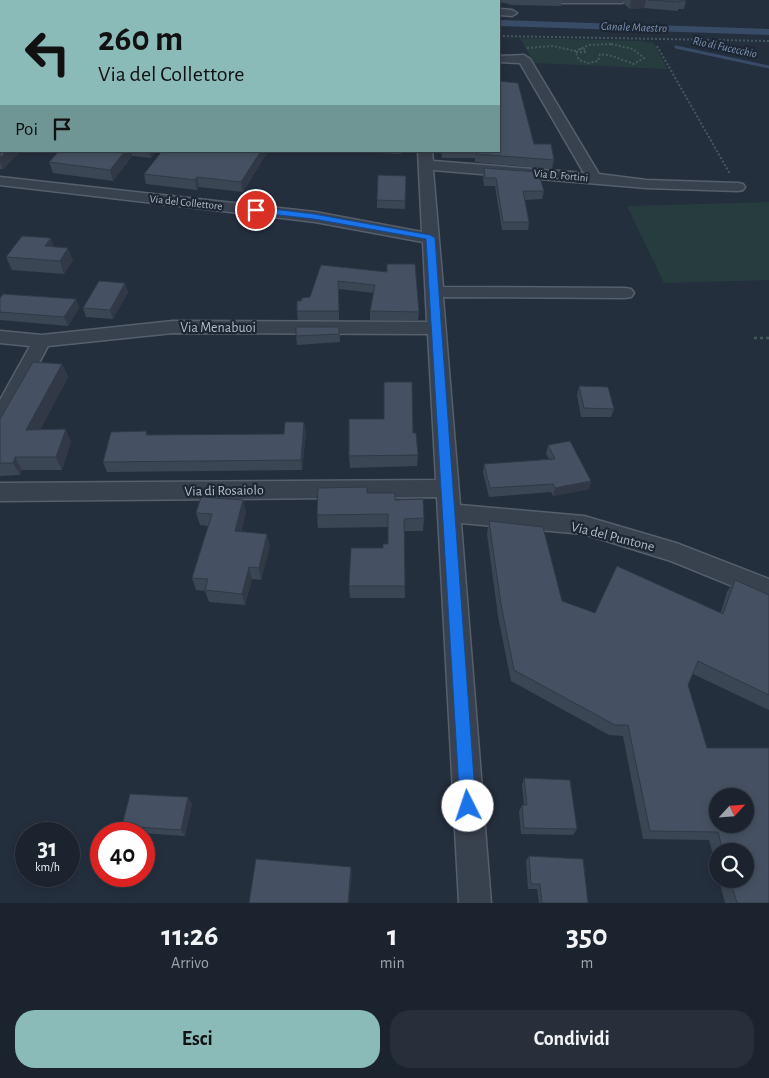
<!DOCTYPE html>
<html lang="it">
<head>
<meta charset="utf-8">
<style>
  :root { --surface:#1b232e; --page:#282f3a; --text:#f1f3f6; --muted:#a0a4aa; --line:#39404a; --accent:#8bbbb9 }
  body { margin:0; font-family:"Alegreya Sans",sans-serif; background:var(--page); color:var(--text); height:100vh; display:flex; flex-direction:column; font-size:19px; white-space:nowrap }
  * { box-sizing:border-box; margin:0 }
  p { font-size:16px; color:var(--muted) }
  .icon { flex:none; width:28px; height:28px; fill:none; stroke:currentColor; stroke-width:2; stroke-linecap:round; stroke-linejoin:round }
  .map { position:relative; height:903px; overflow:hidden }
  .side { display:flex; flex-direction:column; background:var(--surface); flex:1 }
  .side>* { flex:none }
  .hud { position:absolute; left:0px; top:0px; width:500px; height:152px; box-shadow:0 2px 8px #0003,0 0 0 1px var(--line); background:#8bbbb9; color:#111; overflow:hidden }
  .needle { width:32px; rotate:64deg }
  .controls { position:absolute; left:709px; top:788px; display:grid; gap:10px }
  .controls a { display:grid; place-items:center; width:45px; height:45px; border-radius:50%; background:var(--surface); box-shadow:0 2px 8px #0003,0 0 0 1px var(--line); font-size:25px }
  .speed { position:absolute; left:15px; top:822px; display:flex; gap:10px; font-size:25px; font-weight:700; text-align:center }
  .speed>* { display:grid; place-content:center; width:65px; height:65px; border-radius:50%; background:var(--surface); box-shadow:0 2px 8px #0003,0 0 0 1px var(--line); line-height:1 }
  .speed small { font-size:12px; font-weight:400 }
  .speed .limit { border:8px solid #d22; background:#fff; color:#111 }
  .pin { position:absolute; display:grid; place-items:center; width:42px; height:42px; color:#fff; margin:-21px; border:2px solid #fff; border-radius:50%; box-shadow:0 1px 5px #0007 }
  .me { position:absolute; width:55px; margin:-28px; rotate:356deg; stroke-linejoin:round; filter:drop-shadow(0 0 4px #0008) }
  .turn { display:flex; align-items:center; gap:18px; height:105px; padding:0 15px; font-size:22px }
  .turn .icon { width:65px; height:65px; stroke-width:2.5 }
  .turn b { display:block; font-size:35px; line-height:42px }
  .then { display:flex; align-items:center; height:48px; padding:0 15px; background:#0003; gap:10px; font-size:19px }
  .eta { display:flex; justify-content:space-evenly; align-items:center; height:85px; text-align:center }
  .eta b { font-size:30px; font-weight:700; line-height:35px }
  .button { display:flex; gap:10px; margin-top:auto; padding:10px 15px }
  .button a { flex:1; height:58px; border-radius:20px; background:var(--accent); color:#111; font-size:20px; font-weight:700; line-height:58px; text-align:center }
  .button a+a { background:var(--page); color:var(--text) }
  .map>svg:first-child { display:block }
</style>
</head>
<body>
<div class="map">
<svg width="769" height="903" viewBox="0 0 769 903">
  <rect width="100%" height="100%" fill="#242f3e"/>
  <path fill="#263c3f" d="M 520,38 L 641,41 L 654,43 L 667,69 L 534,63 Z
    M 769,202 L 769,280 L 664,283 L 627,206 Z"/>
  <g fill="none" stroke-linecap="round" stroke-linejoin="round">
    <path stroke="#394c67" stroke-width="3" d="M 676,47 L 769,67"/>
    <path fill="#394c67" fill-rule="evenodd" d="M 499,20 L 769,29 L 769,35 L 499,26 Z
      M 0,82 L 1,82 L 1,88 L 0,88 Z"/>
    <defs>
      <path id="minor" d="M 0,0 L 10,0 L 11,1 L 1,1 L 1,3 Z
        M 24,0 L 38,0 L 39,1 L 25,1 Z
        M 197,0 L 207,0 L 207,1 L 197,1 Z
        M 527,0 L 627,0 L 622,3 L 532,3 Z
        M 499,9 L 512,10 L 517,13 L 512,16 L 499,15 Z
        M 524,55 L 530,59 L 599,174 L 646,180 L 738,183 L 743,184 L 745,187 L 743,190 L 738,191 L 646,188 L 433,170 L 443,287 L 625,288 L 631,289 L 634,293 L 631,297 L 625,298 L 443,297 L 460,505 L 584,516 L 676,543 L 769,579 L 769,601 L 671,561 L 584,534 L 461,523 L 491,903 L 459,903 L 437,497 L 0,501 L 0,483 L 436,480 L 428,334 L 173,333 L 48,346 L 7,423 L 0,425 L 0,400 L 30,346 L 0,343 L 0,331 L 42,335 L 173,321 L 427,322 L 423,242 L 315,222 L 0,185 L 0,177 L 315,212 L 422,232 L 418,151 L 432,151 L 433,161 L 584,173 L 520,63 L 499,62 L 499,56 Z"/>
    </defs>
    <use href="#minor" stroke="#565f6c" stroke-width="3"/>
    <path stroke="#44595c" stroke-width="2" stroke-dasharray="2 2" stroke-linecap="butt" d="M 499,36 L 769,41
      M 611,44 L 633,49 L 644,58 L 634,64 L 612,56 L 600,54 L 598,61 L 588,63 L 579,60 L 575,51 L 589,45 Z
      M 657,46 L 730,174
      M 527,48 L 553,46 L 575,51
      M 576,52 L 586,52 L 584,49 L 580,49"/>
    <path stroke="#44595c" stroke-width="2.5" stroke-dasharray="3 3" stroke-linecap="butt" d="M 754,338 L 769,338"/>
    <use href="#minor" fill="#38414e" fill-rule="evenodd"/>
  </g>
  <path fill="#3b4654" d="M 352,0 L 562,0 L 561,6 L 513,5 L 499,2 L 499,1 L 356,1 Z
    M 624,0 L 685,0 L 686,1 L 684,9 L 678,9 L 678,11 L 644,8 L 630,9 L 624,4 Z
    M 0,128 L 1,151 L 21,151 L 3,169 L 0,169 Z
    M 534,144 L 554,160 L 552,169 L 475,162 L 475,158 L 442,158 L 441,151 L 499,151 Z
    M 59,151 L 156,151 L 151,158 L 132,156 L 113,181 L 53,173 L 49,162 Z
    M 268,151 L 243,192 L 199,187 L 197,190 L 146,184 L 144,174 Z
    M 376,151 L 401,151 L 401,154 L 376,153 Z
    M 484,168 L 544,191 L 542,199 L 525,200 L 529,222 L 528,230 L 502,230 L 495,186 L 484,186 L 483,176 Z
    M 406,176 L 405,209 L 377,208 L 377,200 Z
    M 54,247 L 73,260 L 64,274 L 12,270 L 6,257 Z
    M 321,265 L 387,272 L 419,312 L 418,320 L 370,320 L 370,311 L 374,293 L 339,289 L 339,320 L 298,320 L 297,311 L 301,301 L 310,297 Z
    M 128,292 L 113,319 L 86,317 L 83,308 Z
    M 0,298 L 76,299 L 79,308 L 68,326 L 0,320 Z
    M 339,327 L 340,342 L 297,345 L 296,336 Z
    M 62,364 L 68,377 L 40,430 L 71,442 L 62,470 L 22,470 L 20,475 L 0,476 L 0,419 Z
    M 579,386 L 614,409 L 611,417 L 581,417 L 577,395 Z
    M 304,422 L 306,433 L 302,470 L 107,472 L 103,462 L 146,431 L 148,435 L 284,434 Z
    M 548,445 L 591,481 L 589,489 L 553,496 L 551,492 L 489,497 L 483,472 L 484,464 L 549,459 L 546,454 Z
    M 418,455 L 417,466 L 350,468 L 349,456 Z
    M 367,493 L 395,500 L 424,518 L 423,531 L 404,531 L 405,598 L 350,598 L 349,586 L 383,548 L 388,544 L 388,527 L 318,528 L 317,515 Z
    M 243,500 L 246,513 L 241,532 L 270,546 L 261,580 L 252,579 L 245,605 L 209,602 L 205,591 L 196,590 L 192,578 L 208,526 L 200,525 L 196,513 Z
    M 489,521 L 562,601 L 595,613 L 721,612 L 727,592 L 735,580 L 769,595 L 769,710 L 693,674 L 688,685 L 707,748 L 769,903 L 725,903 L 719,879 L 745,879 L 745,851 L 718,851 L 718,872 L 709,840 L 643,839 L 623,736 L 609,735 L 511,681 L 498,616 L 487,534 Z
    M 524,778 L 577,829 L 573,835 L 521,834 L 519,811 L 522,805 L 524,805 L 522,785 Z
    M 188,797 L 192,804 L 185,836 L 126,832 L 122,826 Z
    M 529,856 L 588,903 L 539,903 L 537,889 L 528,889 L 526,861 Z"/>
  <path fill="#303945" d="M 646,0 L 644,8 L 630,9 L 631,1 Z
    M 7,151 L 21,151 L 3,169 L 0,162 L 0,158 Z
    M 125,151 L 131,151 L 132,156 L 113,181 L 110,170 Z
    M 149,151 L 156,151 L 151,158 Z
    M 261,151 L 268,151 L 243,192 L 241,182 Z
    M 197,177 L 199,187 L 197,190 L 195,180 Z
    M 51,238 L 55,251 L 45,246 Z
    M 68,248 L 73,260 L 64,274 L 60,261 Z
    M 125,283 L 128,292 L 113,319 L 110,310 Z
    M 76,299 L 79,308 L 68,326 L 64,317 Z
    M 62,364 L 68,377 L 33,443 L 26,430 Z
    M 304,422 L 306,433 L 302,470 L 301,460 Z
    M 66,429 L 71,442 L 62,470 L 56,457 Z
    M 15,457 L 22,470 L 20,475 L 13,463 Z
    M 591,481 L 589,489 L 553,496 L 555,488 Z
    M 243,500 L 246,513 L 238,543 L 235,531 Z
    M 267,534 L 270,546 L 261,580 L 259,568 Z
    M 249,567 L 252,579 L 245,605 L 242,594 Z
    M 188,797 L 192,804 L 185,836 L 181,830 Z
    M 351,867 L 352,874 L 349,903 L 348,903 Z"/>
  <path fill="#455162" stroke="#303945" fill-rule="evenodd" d="M 375,0 L 488,0 L 487,1 L 459,0 L 458,1 L 379,1 Z
    M 630,0 L 645,0 L 631,1 Z
    M 648,0 L 685,0 L 686,1 L 679,1 L 680,2 Z
    M 499,81 L 518,83 L 534,144 L 551,144 L 554,160 L 476,154 L 476,151 L 499,151 Z
    M 1,127 L 1,151 L 7,151 L 0,158 L 0,128 Z
    M 59,151 L 125,151 L 110,170 L 49,162 Z
    M 162,151 L 261,151 L 241,182 L 197,177 L 195,180 L 144,174 Z
    M 484,168 L 538,172 L 544,191 L 523,191 L 529,222 L 503,222 L 496,178 L 485,178 Z
    M 378,175 L 406,176 L 405,201 L 377,200 Z
    M 22,236 L 51,238 L 45,246 L 68,248 L 60,261 L 6,257 Z
    M 387,264 L 415,264 L 419,312 L 370,311 L 375,285 L 338,281 L 339,311 L 297,311 L 297,301 L 301,301 L 302,298 L 310,297 L 321,265 L 387,272 Z
    M 99,281 L 125,283 L 110,310 L 83,308 Z
    M 3,294 L 76,299 L 64,317 L 0,312 L 0,298 Z
    M 296,327 L 339,327 L 339,334 L 296,336 Z
    M 33,362 L 62,364 L 26,430 L 66,429 L 56,457 L 15,457 L 13,463 L 0,463 L 0,419 Z
    M 384,382 L 412,382 L 413,433 L 416,433 L 418,455 L 349,456 L 349,419 L 384,419 Z
    M 579,386 L 608,387 L 614,409 L 584,408 Z
    M 285,422 L 304,422 L 301,460 L 103,462 L 111,432 L 146,431 L 146,435 L 284,434 Z
    M 570,441 L 591,481 L 555,488 L 553,484 L 490,488 L 484,464 L 555,459 L 548,445 Z
    M 367,487 L 367,493 L 395,493 L 395,500 L 423,499 L 424,518 L 404,519 L 405,586 L 349,586 L 351,548 L 383,548 L 383,544 L 388,544 L 388,514 L 317,515 L 318,488 Z
    M 201,497 L 243,500 L 235,531 L 267,534 L 259,568 L 249,567 L 242,594 L 205,590 L 208,579 L 192,578 L 212,514 L 196,513 Z
    M 489,521 L 543,527 L 562,601 L 595,613 L 617,566 L 723,614 L 735,580 L 769,595 L 769,695 L 698,661 L 688,685 L 707,748 L 769,748 L 769,903 L 737,903 L 730,879 L 745,879 L 745,851 L 723,851 L 718,832 L 650,831 L 628,725 L 615,725 L 514,670 L 501,604 ZM 718,796 L 745,796 L 745,824 L 718,824 Z
    M 524,778 L 570,780 L 577,829 L 524,828 L 522,805 L 527,805 Z
    M 130,794 L 188,797 L 181,830 L 122,826 Z
    M 529,856 L 583,859 L 588,903 L 542,903 L 540,884 L 531,884 Z
    M 256,859 L 351,867 L 348,903 L 249,903 Z"/>
  <path fill="#1a73e8" stroke="#114b97" d="M 256,207 L 314,214 L 430,235 L 435,238 L 476,806 L 474,811 L 468,814 L 462,811 L 460,806 L 426,239 L 314,219 L 253,212 L 253,208 Z"/>
  <g text-anchor="middle" stroke-width="4.5" stroke-linejoin="round" paint-order="stroke">
    <g font-size="11" fill="#b4bcc9" stroke="#1d2633">
      <text transform="translate(561 175) rotate(5)" y="4">Via D. Fortini</text>
      <text transform="translate(186 202) rotate(6)" y="4">Via del Collettore</text>
    </g>
    <g font-size="12" font-style="italic" fill="#7c92b1" stroke="#1d2633">
      <text transform="translate(634 27) rotate(2)" y="4">Canale Maestro</text>
      <text transform="translate(725 47) rotate(12)" y="4">Rio di Fucecchio</text>
    </g>
    <g font-size="14" fill="#b4bcc9" stroke="#1d2633">
      <text x="218" y="332">Via Menabuoi</text>
      <text transform="translate(224 490) rotate(-1)" y="5">Via di Rosaiolo</text>
      <text transform="translate(613 536) rotate(14)" y="5">Via del Puntone</text>
    </g>
  </g>
</svg>
<div class="controls">
<a><svg class="needle" viewBox="-14 -14 28 28"><path d="M0-13l5 13h-10z" fill="#e53935"/><path d="M0 13l5-13h-10z" fill="#a0a4aa"/></svg></a>
<a><svg class="icon" aria-label="search" viewBox="0 0 24 24"><circle cx="10" cy="10" r="6"/><path d="M15 15l6 6"/></svg></a>
</div>
<div class="speed"><div>31<small>km/h</small></div><div class="limit">40</div></div>
<div class="pin" style="left:256px;top:210px;background:#d93025"><svg class="icon" aria-label="arrive" viewBox="0 0 24 24"><path d="M6 21V4h12l-3 4 3 4H6"/></svg></div>
<svg class="me" style="left:468px;top:806px" viewBox="-20 -20 40 40"><circle r="19" fill="#fff"/><path d="M0-13L10 11 0 6-10 11z" fill="#1a73e8"/></svg>
<div class="hud">
<div class="turn"><svg class="icon" aria-label="left" viewBox="0 0 24 24"><path d="M17 20v-9H6M10 6l-5 5 5 5"/></svg><div><b>260 m</b>Via del Collettore</div></div>
<div class="then">Poi<svg class="icon" aria-label="arrive" viewBox="0 0 24 24"><path d="M6 21V4h12l-3 4 3 4H6"/></svg></div>
</div>
</div>
<section class="side">
<div class="eta">
<div><b>11:26</b><p>Arrivo</p></div>
<div><b>1</b><p>min</p></div>
<div><b>350</b><p>m</p></div>
</div>
<div class="button"><a>Esci</a><a>Condividi</a></div>
</section>
</body>
</html>
